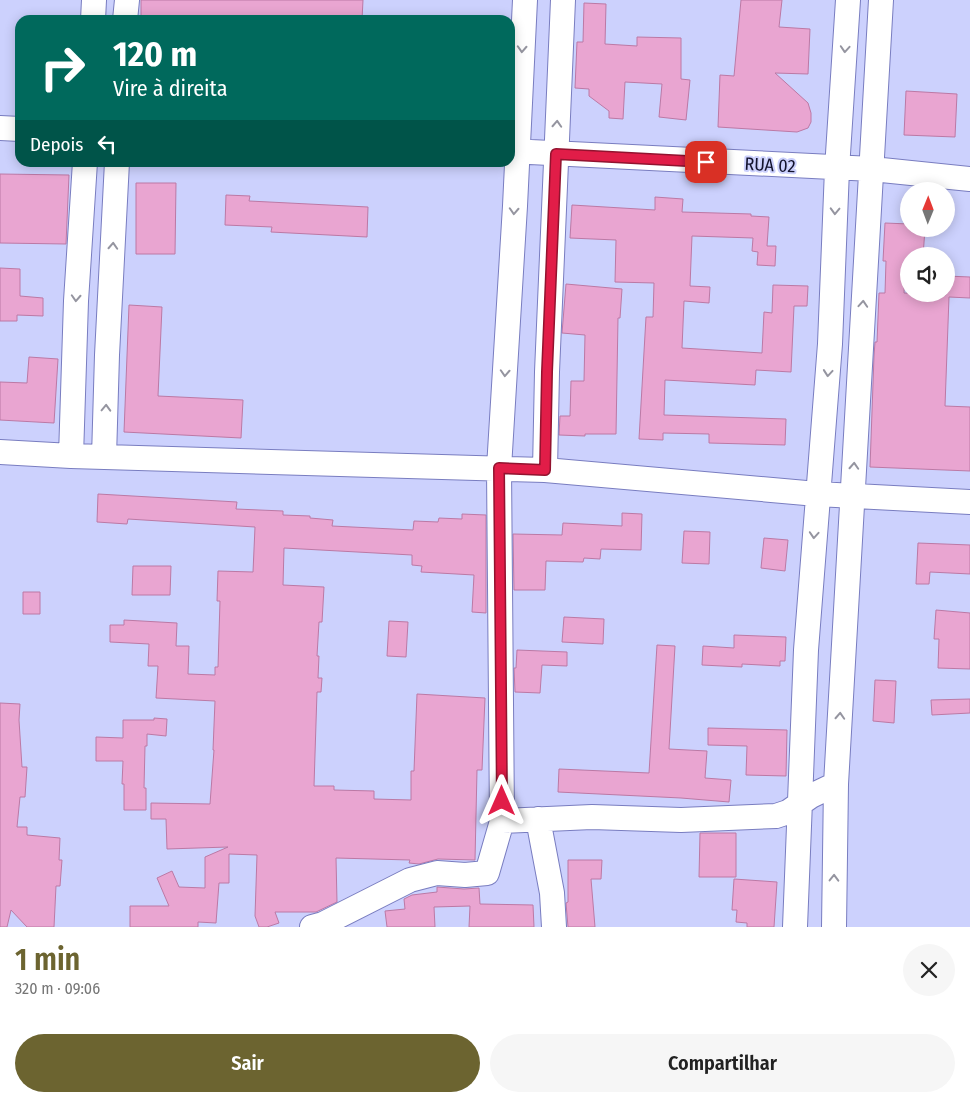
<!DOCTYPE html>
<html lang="pt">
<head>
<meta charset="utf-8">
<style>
  :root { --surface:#fff; --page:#f6f6f6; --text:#222; --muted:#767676; --accent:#6c6430 }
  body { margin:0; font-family:"Fira Sans Condensed",sans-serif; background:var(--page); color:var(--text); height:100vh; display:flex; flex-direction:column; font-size:19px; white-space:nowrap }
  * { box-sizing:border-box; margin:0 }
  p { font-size:16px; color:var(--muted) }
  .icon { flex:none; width:28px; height:28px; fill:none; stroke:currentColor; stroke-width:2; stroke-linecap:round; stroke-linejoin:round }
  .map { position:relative; height:927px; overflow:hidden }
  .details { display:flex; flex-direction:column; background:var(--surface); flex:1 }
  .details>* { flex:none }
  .top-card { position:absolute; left:15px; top:15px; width:500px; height:152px; border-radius:15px; box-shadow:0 2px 12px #0003; background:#00695c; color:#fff; overflow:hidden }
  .needle { width:32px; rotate:1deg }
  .tools { position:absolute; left:900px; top:182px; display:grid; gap:10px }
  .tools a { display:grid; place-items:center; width:55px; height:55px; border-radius:50%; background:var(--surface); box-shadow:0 2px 12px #0003; font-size:25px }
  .pin { position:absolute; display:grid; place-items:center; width:42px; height:42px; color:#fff; margin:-21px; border-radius:10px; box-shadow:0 2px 8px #0006 }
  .me { position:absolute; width:55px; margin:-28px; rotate:0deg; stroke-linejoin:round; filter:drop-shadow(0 0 4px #0008) }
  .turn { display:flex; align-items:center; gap:18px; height:105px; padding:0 15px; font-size:22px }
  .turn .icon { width:65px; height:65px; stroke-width:2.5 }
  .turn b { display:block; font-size:35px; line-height:42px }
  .then { display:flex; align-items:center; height:48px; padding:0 15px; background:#0003; gap:10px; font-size:19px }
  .round { display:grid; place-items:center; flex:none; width:52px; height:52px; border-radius:26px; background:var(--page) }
  .headline { display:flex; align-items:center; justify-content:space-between; height:85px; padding:0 15px }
  h1 { font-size:30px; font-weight:600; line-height:38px; color:var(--accent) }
  .primary-button { display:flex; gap:10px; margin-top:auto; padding:10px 15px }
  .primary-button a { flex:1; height:58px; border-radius:30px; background:var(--accent); color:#fff; font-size:20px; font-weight:600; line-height:58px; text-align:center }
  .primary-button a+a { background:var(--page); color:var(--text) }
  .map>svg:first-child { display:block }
</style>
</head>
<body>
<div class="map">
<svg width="970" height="927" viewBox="0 0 970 927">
  <rect width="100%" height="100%" fill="#ccd1fd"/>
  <path fill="#e9a5d1" stroke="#bc79a5" d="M 141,0 L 363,0 L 362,20 L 141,20 Z
    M 741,0 L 782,0 L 779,27 L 810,29 L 808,74 L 775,73 L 808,103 L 811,113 L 811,122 L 808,128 L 797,132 L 718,127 L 720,75 L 734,76 Z
    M 584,3 L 606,4 L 605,44 L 637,46 L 637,37 L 681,38 L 681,79 L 690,80 L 686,120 L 659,117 L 662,84 L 625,82 L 623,119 L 609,118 L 609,111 L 589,96 L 589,89 L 575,88 L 577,42 L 583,42 Z
    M 906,91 L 957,94 L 955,137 L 904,135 Z
    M 0,174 L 69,175 L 66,244 L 0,243 Z
    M 136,183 L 176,183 L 175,254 L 136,254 Z
    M 226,195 L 250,196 L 249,201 L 368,207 L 367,237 L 271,232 L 272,227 L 225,225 Z
    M 655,197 L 683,199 L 682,212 L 751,214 L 751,216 L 769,217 L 767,246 L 776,246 L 775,266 L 757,265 L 758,252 L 752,251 L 753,238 L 692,236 L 690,286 L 710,287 L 709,303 L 684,301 L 682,348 L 762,353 L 764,312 L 772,313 L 773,285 L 808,286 L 807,306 L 794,306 L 791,372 L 756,370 L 755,385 L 665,380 L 664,415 L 786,419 L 785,445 L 709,443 L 709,434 L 663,433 L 663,440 L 639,439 L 646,317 L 653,317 L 654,283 L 615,282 L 616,240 L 570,238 L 572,205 L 655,210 Z
    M 885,223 L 909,224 L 909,229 L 925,229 L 923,256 L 909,256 L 909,262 L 905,262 L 904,293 L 946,295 L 946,276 L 970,277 L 970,298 L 949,297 L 945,406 L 970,407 L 970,471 L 870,467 L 874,356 L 875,342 L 877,342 L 879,293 L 885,293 L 886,261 L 883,261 Z
    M 0,268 L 20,269 L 20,296 L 43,298 L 43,316 L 17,315 L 17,321 L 0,321 Z
    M 566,284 L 622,289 L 620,318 L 618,318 L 616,434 L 585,434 L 585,436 L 559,435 L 560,416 L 570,416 L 571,381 L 584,381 L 585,335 L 562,333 Z
    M 129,305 L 162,307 L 158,396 L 243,400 L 241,438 L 124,432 Z
    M 29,357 L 58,359 L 54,423 L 0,420 L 0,382 L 27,383 Z
    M 98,494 L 237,502 L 236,509 L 283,511 L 283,515 L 310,516 L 310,518 L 333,520 L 332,526 L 413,530 L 414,521 L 438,522 L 439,518 L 462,519 L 462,514 L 486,515 L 486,613 L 472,612 L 474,575 L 421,572 L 422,566 L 412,565 L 412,555 L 284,548 L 283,585 L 324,587 L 322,622 L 319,622 L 317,656 L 319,656 L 318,678 L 322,678 L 321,692 L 317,692 L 314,786 L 334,786 L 334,790 L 374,791 L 374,799 L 411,800 L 411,771 L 414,771 L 417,694 L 485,698 L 482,770 L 477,770 L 475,860 L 438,859 L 419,864 L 409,863 L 410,860 L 336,858 L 337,902 L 316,912 L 275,912 L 279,923 L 267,927 L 259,927 L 255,916 L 257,855 L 229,854 L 229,883 L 219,883 L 216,923 L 198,922 L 198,927 L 130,927 L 130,906 L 169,906 L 157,878 L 172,871 L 179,887 L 205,888 L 205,857 L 228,847 L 167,849 L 166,819 L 151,819 L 151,803 L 210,804 L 214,750 L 213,750 L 215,701 L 156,698 L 158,666 L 148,666 L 149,644 L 110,642 L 110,625 L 124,625 L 124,620 L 177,623 L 176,646 L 189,646 L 188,674 L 215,675 L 215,667 L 218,667 L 220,601 L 217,601 L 218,571 L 253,572 L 255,527 L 128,519 L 127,524 L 97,522 Z
    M 622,513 L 642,514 L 641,550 L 601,549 L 600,559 L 584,558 L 583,562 L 546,561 L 545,590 L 514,590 L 513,534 L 562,535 L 563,523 L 622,526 Z
    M 684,531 L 710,532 L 709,564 L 682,563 Z
    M 764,538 L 788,540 L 785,571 L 761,568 Z
    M 918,543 L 970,545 L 970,574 L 930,572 L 929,584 L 916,584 Z
    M 133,566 L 171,566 L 170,595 L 132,595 Z
    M 23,592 L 40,592 L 40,614 L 23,614 Z
    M 936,610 L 970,613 L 970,669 L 938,668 L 939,639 L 934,639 Z
    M 564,617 L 604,619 L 603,644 L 562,642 Z
    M 389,621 L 408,622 L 406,657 L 387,656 Z
    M 734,635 L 786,637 L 785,661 L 780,661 L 780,666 L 742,664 L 742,667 L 702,665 L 703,646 L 734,648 Z
    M 657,645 L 675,646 L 669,749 L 707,751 L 705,778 L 731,780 L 729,802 L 681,798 L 558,792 L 559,769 L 649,773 Z
    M 517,650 L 567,652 L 567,666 L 542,665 L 540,693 L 515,692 L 514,668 L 516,668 Z
    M 875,680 L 896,681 L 894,723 L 873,721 Z
    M 970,699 L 970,713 L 932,715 L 931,700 Z
    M 0,703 L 20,704 L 19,720 L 22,767 L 27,767 L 25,797 L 20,797 L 17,827 L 27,827 L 27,835 L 60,838 L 59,860 L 62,860 L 60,886 L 56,886 L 54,927 L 27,927 L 11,910 L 7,927 L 0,927 Z
    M 154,718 L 167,719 L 166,736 L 147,734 L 147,746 L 145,746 L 144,788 L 146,788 L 146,810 L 124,810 L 124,784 L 122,784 L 123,761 L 96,761 L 96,737 L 123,738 L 123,720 L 154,720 Z
    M 708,728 L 787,730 L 786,776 L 746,775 L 747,746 L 708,745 Z
    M 700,833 L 736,833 L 736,877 L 699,877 Z
    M 568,860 L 602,860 L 601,879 L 591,879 L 595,927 L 568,927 L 566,903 L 568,902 Z
    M 734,879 L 777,882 L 774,927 L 747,927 L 747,923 L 736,922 L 737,910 L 732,910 Z
    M 437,887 L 464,889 L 479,888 L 480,904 L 533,905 L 534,927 L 469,927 L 470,906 L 434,907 L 435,927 L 387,927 L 385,911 L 405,909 L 404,899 L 412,895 L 437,892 Z"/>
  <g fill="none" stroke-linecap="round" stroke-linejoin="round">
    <defs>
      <path id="minor" d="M 93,20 L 94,0
        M 125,20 L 127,0
        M 0,128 L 20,129
        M 510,151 L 872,169 L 970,179
        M 0,452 L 71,456 L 545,470 L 817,494 L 970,502
        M 71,456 L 76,301 L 85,162
        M 104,457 L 107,355 L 117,162
        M 545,470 L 547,372 L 563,0
        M 538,819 L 552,893 L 554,927
        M 502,821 L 592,817 L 681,820 L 776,816 L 788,812 L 811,796 L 836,784
        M 312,927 L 323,924 L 410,880 L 437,873 L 465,875 L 487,873 L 502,821 L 499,468 L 515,206 L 525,0
        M 795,927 L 806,650 L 830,344 L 837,169 L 848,0
        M 834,927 L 836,784 L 881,0"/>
    </defs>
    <use href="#minor" stroke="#797dc0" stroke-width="26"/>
    <use href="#minor" stroke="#fff" stroke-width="24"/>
  </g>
  <defs><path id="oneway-chevron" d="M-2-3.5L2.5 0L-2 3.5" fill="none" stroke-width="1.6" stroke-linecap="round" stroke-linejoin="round" transform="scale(1.25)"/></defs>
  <g stroke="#9595a0">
    <use href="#oneway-chevron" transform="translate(522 49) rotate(93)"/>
    <use href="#oneway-chevron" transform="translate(845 49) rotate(94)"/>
    <use href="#oneway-chevron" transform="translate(557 124) rotate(-87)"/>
    <use href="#oneway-chevron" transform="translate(514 211) rotate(93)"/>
    <use href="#oneway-chevron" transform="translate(835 211) rotate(92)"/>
    <use href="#oneway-chevron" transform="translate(113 246) rotate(-87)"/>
    <use href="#oneway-chevron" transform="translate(76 298) rotate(93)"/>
    <use href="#oneway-chevron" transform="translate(863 304) rotate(-86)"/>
    <use href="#oneway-chevron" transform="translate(505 373) rotate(93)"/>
    <use href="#oneway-chevron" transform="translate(828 373) rotate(95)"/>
    <use href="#oneway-chevron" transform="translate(106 408) rotate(-88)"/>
    <use href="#oneway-chevron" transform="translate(854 466) rotate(-87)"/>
    <use href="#oneway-chevron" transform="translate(814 535) rotate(94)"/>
    <use href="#oneway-chevron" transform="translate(840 716) rotate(-87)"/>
    <use href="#oneway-chevron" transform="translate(834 878) rotate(-89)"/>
  </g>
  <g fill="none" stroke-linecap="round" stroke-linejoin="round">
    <defs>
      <path id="route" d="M 502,801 L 499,468 L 545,470 L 547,372 L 556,154 L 706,162"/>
    </defs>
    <use href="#route" stroke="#92132f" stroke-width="12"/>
    <use href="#route" stroke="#e11d48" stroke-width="9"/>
  </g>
  <g text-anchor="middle" stroke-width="4" stroke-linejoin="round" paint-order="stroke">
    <g font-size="18" fill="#13132d" stroke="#ccd1fd">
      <text transform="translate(770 165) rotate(3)" y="6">RUA 02</text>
    </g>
  </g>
</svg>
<div class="tools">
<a><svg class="needle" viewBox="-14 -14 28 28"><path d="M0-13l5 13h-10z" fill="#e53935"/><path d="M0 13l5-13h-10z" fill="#767676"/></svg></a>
<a><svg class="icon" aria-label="sound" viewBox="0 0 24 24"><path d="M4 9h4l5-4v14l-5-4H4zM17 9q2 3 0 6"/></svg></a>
</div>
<div class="pin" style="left:706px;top:162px;background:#d93025"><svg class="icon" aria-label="arrive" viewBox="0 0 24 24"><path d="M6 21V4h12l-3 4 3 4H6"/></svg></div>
<svg class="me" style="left:502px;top:801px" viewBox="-20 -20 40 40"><path d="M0-17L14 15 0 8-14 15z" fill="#e11d48" stroke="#fff" stroke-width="4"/></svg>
<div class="top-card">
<div class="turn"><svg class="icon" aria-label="right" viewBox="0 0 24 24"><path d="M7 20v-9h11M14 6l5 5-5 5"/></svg><div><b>120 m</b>Vire à direita</div></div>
<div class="then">Depois<svg class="icon" aria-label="left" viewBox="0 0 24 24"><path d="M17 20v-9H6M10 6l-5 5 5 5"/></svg></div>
</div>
</div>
<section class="details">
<div class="headline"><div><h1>1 min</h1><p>320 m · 09:06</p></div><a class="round"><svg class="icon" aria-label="close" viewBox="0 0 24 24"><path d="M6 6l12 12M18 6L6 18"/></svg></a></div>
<div class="primary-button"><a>Sair</a><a>Compartilhar</a></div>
</section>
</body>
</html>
